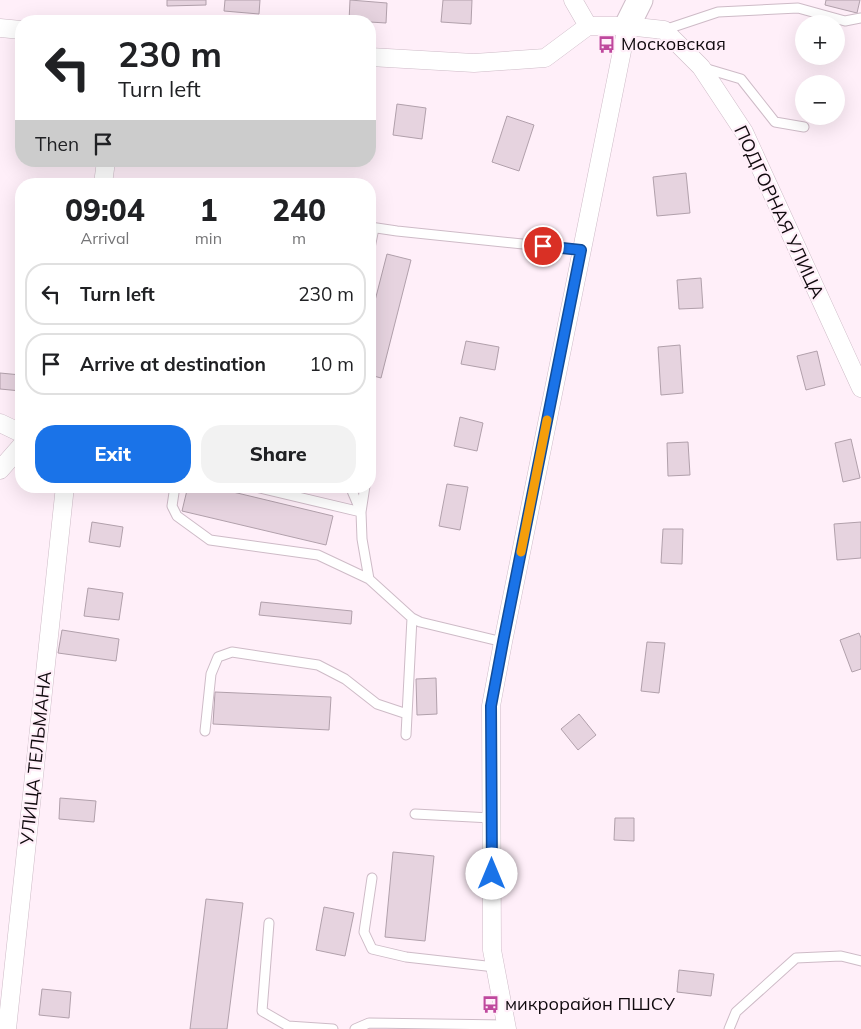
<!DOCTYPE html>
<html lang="en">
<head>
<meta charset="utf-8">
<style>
  :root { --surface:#fff; --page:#f2f2f2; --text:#202124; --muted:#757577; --line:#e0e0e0; --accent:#1a73e8 }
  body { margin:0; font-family:Mulish,sans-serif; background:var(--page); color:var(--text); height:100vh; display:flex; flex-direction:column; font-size:19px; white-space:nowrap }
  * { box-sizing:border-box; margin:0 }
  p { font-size:16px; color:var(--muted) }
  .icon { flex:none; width:28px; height:28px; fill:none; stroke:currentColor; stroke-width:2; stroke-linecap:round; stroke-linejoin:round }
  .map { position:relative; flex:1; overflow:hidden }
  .drawer { position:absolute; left:15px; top:178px; width:361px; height:315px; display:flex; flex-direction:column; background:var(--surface); border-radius:20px; box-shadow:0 5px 20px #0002 }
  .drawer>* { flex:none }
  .banner { position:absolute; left:15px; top:15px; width:361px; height:152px; border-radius:20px; box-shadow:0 5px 20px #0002; background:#fff; color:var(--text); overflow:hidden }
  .controls { position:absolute; left:795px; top:15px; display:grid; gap:10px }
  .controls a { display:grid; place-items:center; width:50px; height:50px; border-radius:50%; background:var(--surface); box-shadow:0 5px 20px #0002; font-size:25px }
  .pin { position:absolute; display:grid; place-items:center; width:42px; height:42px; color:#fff; margin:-21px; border:2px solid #fff; border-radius:50%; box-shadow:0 1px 5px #0007 }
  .me { position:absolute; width:55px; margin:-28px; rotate:0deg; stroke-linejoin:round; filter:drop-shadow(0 0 4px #0008) }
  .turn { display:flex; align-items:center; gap:18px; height:105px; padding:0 20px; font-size:22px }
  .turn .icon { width:65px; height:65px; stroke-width:2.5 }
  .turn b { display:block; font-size:35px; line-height:42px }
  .then { display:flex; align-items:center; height:48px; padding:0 20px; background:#0003; gap:10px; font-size:19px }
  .eta { display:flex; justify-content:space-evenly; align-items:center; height:85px; text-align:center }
  .eta b { font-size:30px; font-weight:800; line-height:35px }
  .primary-button { display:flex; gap:10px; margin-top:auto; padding:10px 20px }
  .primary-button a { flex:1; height:58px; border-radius:20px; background:var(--accent); color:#fff; font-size:20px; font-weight:800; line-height:58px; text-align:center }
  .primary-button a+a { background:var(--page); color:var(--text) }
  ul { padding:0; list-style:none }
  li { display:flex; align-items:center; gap:15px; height:62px; margin:0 10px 8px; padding:0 10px; border:2px solid var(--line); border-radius:20px }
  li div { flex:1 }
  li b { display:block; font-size:19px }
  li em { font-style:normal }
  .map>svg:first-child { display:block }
</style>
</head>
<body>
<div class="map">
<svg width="861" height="1029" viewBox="0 0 861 1029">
  <rect width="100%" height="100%" fill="#ffeff9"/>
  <path fill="#e6d3df" stroke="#b1a0ab" d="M 167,0 L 206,0 L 206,5 L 167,6 Z
    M 225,0 L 260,0 L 259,14 L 224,11 Z
    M 350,0 L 387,3 L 386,23 L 370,22 L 370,21 L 349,21 Z
    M 443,0 L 472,0 L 471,24 L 441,22 Z
    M 826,0 L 860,0 L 857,13 L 825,5 Z
    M 397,104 L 426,108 L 422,139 L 393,135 Z
    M 507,116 L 534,125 L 519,171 L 492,162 Z
    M 686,173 L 690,213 L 657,216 L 653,177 Z
    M 387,254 L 411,260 L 381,378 L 370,375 L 370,320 Z
    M 701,278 L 703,308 L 679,309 L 677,280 Z
    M 466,341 L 499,347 L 495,370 L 461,364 Z
    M 680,345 L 683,393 L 661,395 L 658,347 Z
    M 817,351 L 825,385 L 806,390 L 797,356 Z
    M 0,373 L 21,375 L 21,391 L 0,389 Z
    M 460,417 L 483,423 L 477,451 L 454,446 Z
    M 851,439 L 860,478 L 843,482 L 835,443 Z
    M 688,442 L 690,475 L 668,476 L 667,443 Z
    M 447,484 L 468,487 L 460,530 L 439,526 Z
    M 188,486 L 208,486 L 333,516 L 326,545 L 182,511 Z
    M 92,522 L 123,527 L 120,547 L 89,542 Z
    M 861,522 L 861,558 L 837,560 L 834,524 Z
    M 663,529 L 683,529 L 682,564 L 661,563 Z
    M 88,588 L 123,593 L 119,620 L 84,616 Z
    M 261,602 L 352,611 L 351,624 L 259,615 Z
    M 62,630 L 119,639 L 116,661 L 58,653 Z
    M 859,633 L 861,638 L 861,669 L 852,672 L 840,640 Z
    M 647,642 L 665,643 L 659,693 L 641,691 Z
    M 436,678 L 437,714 L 417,715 L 416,679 Z
    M 215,692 L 331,697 L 329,730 L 213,724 Z
    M 579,714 L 596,735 L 578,750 L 561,729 Z
    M 60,798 L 96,801 L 94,822 L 59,819 Z
    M 615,818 L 634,818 L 634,841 L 614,840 Z
    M 393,852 L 434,856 L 425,941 L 385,937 Z
    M 206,899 L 243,903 L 227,1029 L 190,1029 Z
    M 324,907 L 354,913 L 345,956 L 316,950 Z
    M 679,970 L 714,974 L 711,996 L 677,992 Z
    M 42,989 L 71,992 L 69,1018 L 39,1015 Z"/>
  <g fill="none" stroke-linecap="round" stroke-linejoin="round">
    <defs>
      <path id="lane" d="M 664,30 L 718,12 L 798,8 L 845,21 L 861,18
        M 704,68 L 741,79 L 775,122 L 804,127
        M 370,227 L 397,231 L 581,250
        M 370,248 L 374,228
        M 175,486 L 172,506 L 177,516 L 210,540 L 318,555 L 369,579
        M 251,486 L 361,512
        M 350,486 L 361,512
        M 365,486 L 361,512 L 362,539 L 369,579 L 412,618 L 420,622 L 503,642
        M 205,731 L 211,674 L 218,657 L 232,652 L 318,665 L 345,679 L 377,704 L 407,714
        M 406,735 L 412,618
        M 415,814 L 491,818
        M 372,878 L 364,932 L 372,949 L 406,957 L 495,967
        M 269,923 L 262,1011 L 288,1026 L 333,1029
        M 355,1029 L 369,1023 L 506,1025
        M 729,1029 L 736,1012 L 796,958 L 841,956 L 861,961"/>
      <path id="street" d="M 573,0 L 588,26 L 627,26 L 664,30 L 701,67 L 744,132 L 861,388
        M 0,28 L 21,30
        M 370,57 L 474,63 L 545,58 L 588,26
        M 103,184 L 106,161
        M 0,423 L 21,433
        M 0,470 L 21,446
        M 7,1029 L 65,486
        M 507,1029 L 492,950 L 491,706 L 503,642 L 627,26"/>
      <path id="secondary" d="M 627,26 L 640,0"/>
    </defs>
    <use href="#lane" stroke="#cebbc7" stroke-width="11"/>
    <use href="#street" stroke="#cebbc7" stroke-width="19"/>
    <use href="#secondary" stroke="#cebbc7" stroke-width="27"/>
    <use href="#lane" stroke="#fff" stroke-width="9"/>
    <use href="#street" stroke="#fff" stroke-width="18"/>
    <use href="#secondary" stroke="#fff" stroke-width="25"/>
  </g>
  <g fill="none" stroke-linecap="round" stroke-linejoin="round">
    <defs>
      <path id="route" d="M 492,874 L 491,706 L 503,642 L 581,250 L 543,246"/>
    </defs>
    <use href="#route" stroke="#114b97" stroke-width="12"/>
    <use href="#route" stroke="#1a73e8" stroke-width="9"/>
    <path stroke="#f59e0b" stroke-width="9" d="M 521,552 L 547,420"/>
  </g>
  <defs>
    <symbol id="bus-bare" viewBox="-9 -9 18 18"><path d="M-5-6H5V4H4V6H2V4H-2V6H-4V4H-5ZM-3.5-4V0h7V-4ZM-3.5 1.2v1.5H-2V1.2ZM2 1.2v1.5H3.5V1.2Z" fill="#bf489d" stroke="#ffeff9" stroke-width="2.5" paint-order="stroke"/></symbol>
  </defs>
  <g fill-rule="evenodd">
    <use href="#bus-bare" x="594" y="32" width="25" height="25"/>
    <use href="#bus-bare" x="478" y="992" width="25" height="25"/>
  </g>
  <g text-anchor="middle" stroke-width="4.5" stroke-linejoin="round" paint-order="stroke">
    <g font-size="18" fill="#100a0e" stroke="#ffeff9" text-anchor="start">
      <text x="621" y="50">Московская</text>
      <text x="505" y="1010">микрорайон ПШСУ</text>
    </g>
    <g font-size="18" fill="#100a0e" stroke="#ffeff9">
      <text transform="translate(779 212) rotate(65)" y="6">ПОДГОРНАЯ УЛИЦА</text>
      <text transform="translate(36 758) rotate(-84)" y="6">УЛИЦА ТЕЛЬМАНА</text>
    </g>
  </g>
</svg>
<div class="controls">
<a>+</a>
<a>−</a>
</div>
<div class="pin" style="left:543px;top:246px;background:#d93025"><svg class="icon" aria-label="arrive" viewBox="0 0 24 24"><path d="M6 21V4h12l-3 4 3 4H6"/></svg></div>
<svg class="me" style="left:492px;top:874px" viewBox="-20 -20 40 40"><circle r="19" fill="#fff"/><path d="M0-13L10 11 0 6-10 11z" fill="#1a73e8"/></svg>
<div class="banner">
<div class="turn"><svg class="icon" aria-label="left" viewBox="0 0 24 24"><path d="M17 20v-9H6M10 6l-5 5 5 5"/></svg><div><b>230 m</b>Turn left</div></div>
<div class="then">Then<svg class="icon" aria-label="arrive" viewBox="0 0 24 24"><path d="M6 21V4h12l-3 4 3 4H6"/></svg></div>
</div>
<section class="drawer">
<div class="eta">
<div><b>09:04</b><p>Arrival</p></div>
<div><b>1</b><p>min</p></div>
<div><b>240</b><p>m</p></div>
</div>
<ul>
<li><svg class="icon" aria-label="left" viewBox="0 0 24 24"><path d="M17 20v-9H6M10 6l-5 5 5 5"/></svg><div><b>Turn left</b></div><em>230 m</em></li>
<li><svg class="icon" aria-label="arrive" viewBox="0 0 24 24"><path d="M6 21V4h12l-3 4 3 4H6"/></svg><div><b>Arrive at destination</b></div><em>10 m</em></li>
</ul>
<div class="primary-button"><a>Exit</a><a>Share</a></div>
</section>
</div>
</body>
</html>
